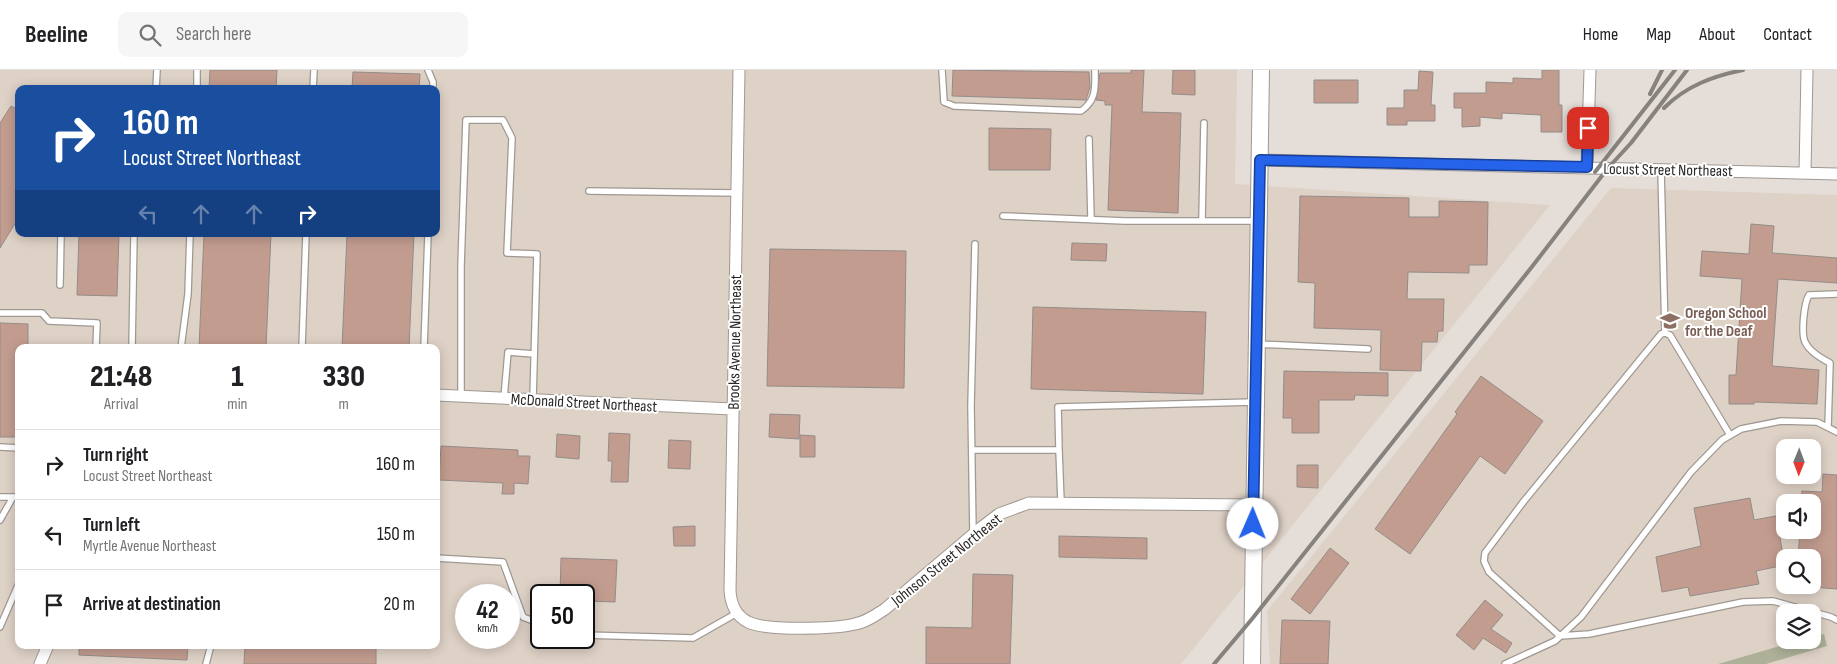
<!DOCTYPE html>
<html lang="en">
<head>
<meta charset="utf-8">
<style>
  :root { --surface:#fff; --page:#f6f6f6; --text:#202124; --muted:#757577; --line:#e0e0e0 }
  body { margin:0; font-family:"Sofia Sans Condensed",sans-serif; background:var(--page); color:var(--text); height:100vh; display:flex; flex-direction:column; font-size:19px; white-space:nowrap }
  * { box-sizing:border-box; margin:0 }
  p { font-size:16px; color:var(--muted) }
  .icon { flex:none; width:28px; height:28px; fill:none; stroke:currentColor; stroke-width:2; stroke-linecap:round; stroke-linejoin:round }
  .map { position:relative; flex:1; overflow:hidden }
  .panel { position:absolute; left:15px; top:274px; width:425px; height:305px; display:flex; flex-direction:column; background:var(--surface); border-radius:10px; box-shadow:0 2px 12px #0003 }
  .panel>* { flex:none }
  .banner { position:absolute; left:15px; top:15px; width:425px; height:152px; border-radius:10px; box-shadow:0 2px 12px #0003; background:#1a4fa0; color:#fff; overflow:hidden }
  .needle { width:32px; rotate:181deg }
  .controls { position:absolute; left:1776px; top:369px; display:grid; gap:10px }
  .controls a { display:grid; place-items:center; width:45px; height:45px; border-radius:10px; background:var(--surface); box-shadow:0 2px 12px #0003; font-size:25px }
  .speed { position:absolute; left:455px; top:514px; display:flex; gap:10px; font-size:25px; font-weight:700; text-align:center }
  .speed>* { display:grid; place-content:center; width:65px; height:65px; border-radius:50%; background:var(--surface); box-shadow:0 2px 12px #0003; line-height:1 }
  .speed small { font-size:12px; font-weight:400 }
  .speed .limit { border:2px solid #111; border-radius:8px; background:#fff; color:#111 }
  .pin { position:absolute; display:grid; place-items:center; width:42px; height:42px; color:#fff; margin:-21px; border-radius:10px; box-shadow:0 2px 8px #0006 }
  .me { position:absolute; width:55px; margin:-28px; rotate:1deg; stroke-linejoin:round; filter:drop-shadow(0 0 4px #0008) }
  .turn { display:flex; align-items:center; gap:18px; height:105px; padding:0 25px; font-size:22px }
  .turn .icon { width:65px; height:65px; stroke-width:2.5 }
  .turn b { display:block; font-size:35px; line-height:42px }
  .lanes { display:flex; align-items:center; height:48px; padding:0 25px; background:#0003; justify-content:center; gap:25px; direction:ltr }
  .lanes .off { opacity:.35 }
  .eta { display:flex; justify-content:space-evenly; align-items:center; height:85px; text-align:center }
  .eta b { font-size:30px; font-weight:800; line-height:35px }
  ul { padding:0; list-style:none }
  li { display:flex; align-items:center; gap:15px; height:70px; padding:0 25px; border-top:1px solid var(--line) }
  li div { flex:1 }
  li b { display:block; font-size:19px }
  li em { font-style:normal }
  header { display:flex; align-items:center; gap:30px; box-sizing:border-box; height:70px; padding:0 25px; background:var(--surface); border-bottom:1px solid var(--line) }
  header strong { font-size:24px }
  nav { display:flex; gap:28px; margin-inline-start:auto; font-size:18px }
  .search { width:350px; height:45px; background:var(--page); display:flex; align-items:center; gap:12px; box-sizing:border-box; padding:0 18px; border-radius:10px; color:var(--muted); font-size:19px }
  .map>svg:first-child { display:block }
</style>
</head>
<body>
<header>
<strong>Beeline</strong>
<div class="search"><svg class="icon" aria-label="search" viewBox="0 0 24 24"><circle cx="10" cy="10" r="6"/><path d="M15 15l6 6"/></svg>Search here</div>
<nav><a>Home</a><a>Map</a><a>About</a><a>Contact</a></nav>
</header>
<div class="map">
<svg width="1837" height="594" viewBox="0 0 1837 594">
  <rect width="100%" height="100%" fill="#e5ded8"/>
  <path fill="#ded1c6" fill-rule="evenodd" d="M 0,0 L 1237,0 L 1235,114 L 1550,135 L 1181,594 L 0,594 ZM 19,19 L 436,19 L 436,164 L 19,164 ZM 19,278 L 436,278 L 436,575 L 19,575 ZM 466,525 L 509,525 L 509,568 L 466,568 ZM 541,525 L 584,525 L 584,568 L 541,568 Z
    M 1611,118 L 1837,125 L 1837,594 L 1270,594 L 1267,541 ZM 1785,378 L 1812,378 L 1812,405 L 1785,405 ZM 1785,432 L 1812,432 L 1812,460 L 1785,460 ZM 1785,488 L 1812,488 L 1812,515 L 1785,515 ZM 1785,542 L 1812,542 L 1812,570 L 1785,570 Z"/>
  <path fill="#aeb198" d="M 1824,564 L 1827,576 L 1766,594 L 1718,594 L 1801,570 L 1812,570 L 1813,567 Z"/>
  <path fill="#c29c8f" stroke="#948c89" d="M 210,0 L 277,0 L 276,19 L 209,19 Z
    M 953,0 L 1089,2 L 1090,17 L 1086,30 L 952,26 Z
    M 1131,0 L 1144,0 L 1142,42 L 1181,43 L 1178,143 L 1108,140 L 1112,35 L 1105,35 L 1105,31 L 1096,30 L 1100,3 L 1131,3 Z
    M 1173,0 L 1195,0 L 1195,25 L 1172,24 Z
    M 1542,0 L 1559,0 L 1559,35 L 1562,35 L 1562,62 L 1541,62 L 1541,45 L 1502,43 L 1502,49 L 1480,47 L 1480,56 L 1462,57 L 1462,38 L 1454,38 L 1454,23 L 1486,23 L 1486,12 L 1513,13 L 1513,8 L 1542,9 Z
    M 1419,1 L 1433,2 L 1431,35 L 1435,35 L 1435,51 L 1407,51 L 1407,55 L 1387,55 L 1387,38 L 1404,38 L 1404,20 L 1418,20 Z
    M 353,2 L 420,4 L 419,19 L 352,19 Z
    M 1314,10 L 1358,10 L 1358,33 L 1314,33 Z
    M 11,36 L 19,40 L 19,147 L 0,178 L 0,53 Z
    M 989,58 L 1051,59 L 1050,100 L 989,100 Z
    M 1300,126 L 1409,128 L 1409,147 L 1439,147 L 1439,131 L 1488,132 L 1487,195 L 1469,195 L 1469,203 L 1408,202 L 1407,229 L 1444,229 L 1443,261 L 1438,261 L 1437,272 L 1422,272 L 1421,301 L 1380,300 L 1381,260 L 1314,258 L 1315,213 L 1298,212 Z
    M 1751,154 L 1774,156 L 1772,183 L 1837,188 L 1837,213 L 1778,209 L 1772,296 L 1819,300 L 1817,334 L 1754,332 L 1754,334 L 1729,334 L 1729,305 L 1736,305 L 1742,209 L 1700,206 L 1702,181 L 1749,184 Z
    M 79,164 L 119,164 L 117,226 L 77,225 Z
    M 204,164 L 271,164 L 266,278 L 199,278 Z
    M 347,164 L 414,164 L 409,278 L 342,278 Z
    M 1072,173 L 1107,174 L 1106,191 L 1071,190 Z
    M 770,179 L 906,181 L 904,318 L 767,316 Z
    M 1033,237 L 1206,242 L 1203,324 L 1031,319 Z
    M 0,253 L 28,254 L 28,278 L 19,278 L 19,367 L 0,367 Z
    M 1284,301 L 1388,303 L 1388,326 L 1355,325 L 1354,330 L 1319,330 L 1319,363 L 1292,363 L 1292,348 L 1283,348 Z
    M 1481,306 L 1543,351 L 1505,404 L 1480,386 L 1410,484 L 1375,459 L 1457,344 L 1455,342 Z
    M 770,344 L 800,345 L 799,369 L 769,367 Z
    M 609,363 L 630,364 L 628,412 L 611,412 L 612,391 L 608,391 Z
    M 557,364 L 580,366 L 579,389 L 556,387 Z
    M 800,365 L 815,366 L 815,387 L 800,387 Z
    M 669,370 L 691,371 L 690,399 L 668,398 Z
    M 441,376 L 518,380 L 518,386 L 530,386 L 528,414 L 514,413 L 514,424 L 502,424 L 503,413 L 439,410 Z
    M 1297,395 L 1318,395 L 1318,418 L 1297,417 Z
    M 1823,404 L 1837,405 L 1837,519 L 1812,517 L 1812,488 L 1798,488 L 1800,460 L 1812,460 L 1812,432 L 1801,432 L 1802,421 L 1822,422 Z
    M 1750,428 L 1754,450 L 1776,446 L 1785,495 L 1756,501 L 1759,514 L 1690,526 L 1688,517 L 1662,522 L 1656,487 L 1701,476 L 1694,438 Z
    M 695,456 L 695,476 L 674,476 L 673,457 Z
    M 1059,466 L 1147,468 L 1147,489 L 1059,487 Z
    M 1330,478 L 1349,493 L 1310,544 L 1291,529 Z
    M 561,488 L 617,490 L 615,532 L 584,531 L 584,525 L 560,525 Z
    M 973,504 L 1013,505 L 1010,594 L 926,594 L 926,557 L 972,558 Z
    M 1485,530 L 1503,545 L 1491,559 L 1512,573 L 1506,583 L 1483,568 L 1474,580 L 1456,565 Z
    M 1282,550 L 1330,551 L 1328,594 L 1280,594 Z
    M 79,575 L 188,575 L 187,590 L 79,585 Z
    M 245,575 L 376,575 L 376,594 L 244,594 Z"/>
  <g fill="none" stroke-linecap="round" stroke-linejoin="round">
    <defs>
      <path id="lane" d="M 428,0 L 433,12 L 433,19
        M 942,0 L 944,32 L 954,36 L 1081,41 C 1097,30 1095,17 1095,0
        M 156,19 L 157,0
        M 197,19 L 197,0
        M 313,19 L 314,0
        M 1089,69 L 1091,149
        M 1661,100 L 1665,263
        M 589,121 L 737,123
        M 1003,146 L 1125,151 L 1256,151
        M 1202,150 L 1204,53
        M 60,215 L 61,164
        M 0,243 L 42,243 L 49,251 L 97,253 L 96,278
        M 1257,274 L 1368,279
        M 132,278 L 134,164
        M 181,278 L 188,224 L 190,164
        M 302,278 L 306,164
        M 424,278 L 428,164
        M 461,326 L 461,196 L 466,50 L 503,50 L 512,68 L 507,183 L 537,184 L 533,329
        M 504,328 L 508,282 L 534,284
        M 1828,357 L 1830,293 C 1821,288 1810,282 1805,272 C 1801,263 1804,233 1809,225 L 1837,224
        M 1730,365 L 1670,265 L 1665,263 L 1661,264 L 1524,431 L 1485,483 L 1484,491 L 1489,502 L 1560,566 L 1589,564 L 1743,532 L 1773,531 L 1831,547 L 1837,550
        M 0,377 L 19,378
        M 972,380 L 1059,380 L 1058,337 L 1254,332
        M 1059,380 L 1061,432
        M 0,427 L 19,427
        M 0,450 L 13,427
        M 973,464 L 971,336 L 975,174
        M 436,488 L 503,492 L 523,547 L 541,554
        M 0,557 L 19,513
        M 584,565 L 693,568 L 737,543
        M 206,594 L 211,575
        M 1505,594 L 1555,571 L 1581,547 L 1691,402 L 1722,370 L 1741,359 L 1781,351 L 1817,352 L 1837,362"/>
      <path id="street" d="M 739,0 L 730,521 C 731,534 735,545 748,552 C 766,561 835,559 855,554 C 866,552 876,545 885,539 L 982,457 L 999,444 L 1029,433 L 1253,435
        M 1260,90 L 1837,104
        M 1587,97 L 1590,0
        M 1805,103 L 1807,0
        M 436,325 L 732,339
        M 40,594 L 48,575"/>
      <path id="secondary" d="M 1252,594 L 1261,0"/>
    </defs>
    <use href="#lane" stroke="#9f9893" stroke-width="8"/>
    <use href="#street" stroke="#9f9893" stroke-width="13"/>
    <use href="#secondary" stroke="#9f9893" stroke-width="18"/>
    <use href="#lane" stroke="#fff" stroke-width="5.5"/>
    <use href="#street" stroke="#fff" stroke-width="11"/>
    <use href="#secondary" stroke="#fff" stroke-width="16"/>
    <path stroke="#86827e" stroke-width="4" d="M 1650,24 L 1662,0
      M 1664,38 C 1686,16 1713,6 1743,0
      M 1595,102 L 1675,0
      M 1214,594 L 1252,549 L 1531,198 L 1608,98 L 1631,73 L 1687,0"/>
  </g>
  <g fill="none" stroke-linecap="round" stroke-linejoin="round">
    <defs>
      <path id="route" d="M 1253,454 L 1260,90 L 1587,97 L 1588,58"/>
    </defs>
    <use href="#route" stroke="#184099" stroke-width="12"/>
    <use href="#route" stroke="#2563eb" stroke-width="9"/>
  </g>
  <defs>
    <symbol id="school-bare" viewBox="-9 -9 18 18"><path d="M0-5L7-2L0 1L-7-2ZM-4 1L0 2.5L4 1V4Q0 6-4 4Z" fill="#8d6e63" stroke="#fff" stroke-width="2.5" paint-order="stroke"/></symbol>
  </defs>
  <g fill-rule="evenodd">
    <use href="#school-bare" x="1656" y="237" width="28" height="28"/>
  </g>
  <g text-anchor="middle" stroke-width="4" stroke-linejoin="round" paint-order="stroke">
    <g font-size="16" fill="#2a2826" stroke="#fff">
      <text transform="translate(1668 99) rotate(1)" y="6">Locust Street Northeast</text>
      <text transform="translate(734 272) rotate(-89)" y="6">Brooks Avenue Northeast</text>
      <text transform="translate(584 332) rotate(3)" y="6">McDonald Street Northeast</text>
      <text transform="translate(946 489) rotate(-39)" y="6">Johnson Street Northeast</text>
    </g>
    <g font-size="16" font-weight="bold" fill="#785e54" stroke="#fff" text-anchor="start">
      <text x="1685" y="248">Oregon School<tspan x="1685" dy="18">for the Deaf</tspan></text>
    </g>
  </g>
</svg>
<div class="controls">
<a><svg class="needle" viewBox="-14 -14 28 28"><path d="M0-13l5 13h-10z" fill="#e53935"/><path d="M0 13l5-13h-10z" fill="#757577"/></svg></a>
<a><svg class="icon" aria-label="sound" viewBox="0 0 24 24"><path d="M4 9h4l5-4v14l-5-4H4zM17 9q2 3 0 6"/></svg></a>
<a><svg class="icon" aria-label="search" viewBox="0 0 24 24"><circle cx="10" cy="10" r="6"/><path d="M15 15l6 6"/></svg></a>
<a><svg class="icon" aria-label="layers" viewBox="0 0 24 24"><path d="M12 4l9 5-9 5-9-5zM3 14l9 5 9-5"/></svg></a>
</div>
<div class="speed"><div>42<small>km/h</small></div><div class="limit">50</div></div>
<div class="pin" style="left:1588px;top:58px;background:#d93025"><svg class="icon" aria-label="arrive" viewBox="0 0 24 24"><path d="M6 21V4h12l-3 4 3 4H6"/></svg></div>
<svg class="me" style="left:1253px;top:454px" viewBox="-20 -20 40 40"><circle r="19" fill="#fff"/><path d="M0-13L10 11 0 6-10 11z" fill="#2563eb"/></svg>
<div class="banner">
<div class="turn"><svg class="icon" aria-label="right" viewBox="0 0 24 24"><path d="M7 20v-9h11M14 6l5 5-5 5"/></svg><div><b>160 m</b>Locust Street Northeast</div></div>
<div class="lanes"><svg class="icon off" aria-label="left" viewBox="0 0 24 24"><path d="M17 20v-9H6M10 6l-5 5 5 5"/></svg><svg class="icon off" aria-label="ahead" viewBox="0 0 24 24"><path d="M12 20V5M6 11l6-6 6 6"/></svg><svg class="icon off" aria-label="ahead" viewBox="0 0 24 24"><path d="M12 20V5M6 11l6-6 6 6"/></svg><svg class="icon" aria-label="right" viewBox="0 0 24 24"><path d="M7 20v-9h11M14 6l5 5-5 5"/></svg></div>
</div>
<section class="panel">
<div class="eta">
<div><b>21:48</b><p>Arrival</p></div>
<div><b>1</b><p>min</p></div>
<div><b>330</b><p>m</p></div>
</div>
<ul>
<li><svg class="icon" aria-label="right" viewBox="0 0 24 24"><path d="M7 20v-9h11M14 6l5 5-5 5"/></svg><div><b>Turn right</b><p>Locust Street Northeast</p></div><em>160 m</em></li>
<li><svg class="icon" aria-label="left" viewBox="0 0 24 24"><path d="M17 20v-9H6M10 6l-5 5 5 5"/></svg><div><b>Turn left</b><p>Myrtle Avenue Northeast</p></div><em>150 m</em></li>
<li><svg class="icon" aria-label="arrive" viewBox="0 0 24 24"><path d="M6 21V4h12l-3 4 3 4H6"/></svg><div><b>Arrive at destination</b></div><em>20 m</em></li>
</ul>
</section>
</div>
</body>
</html>
